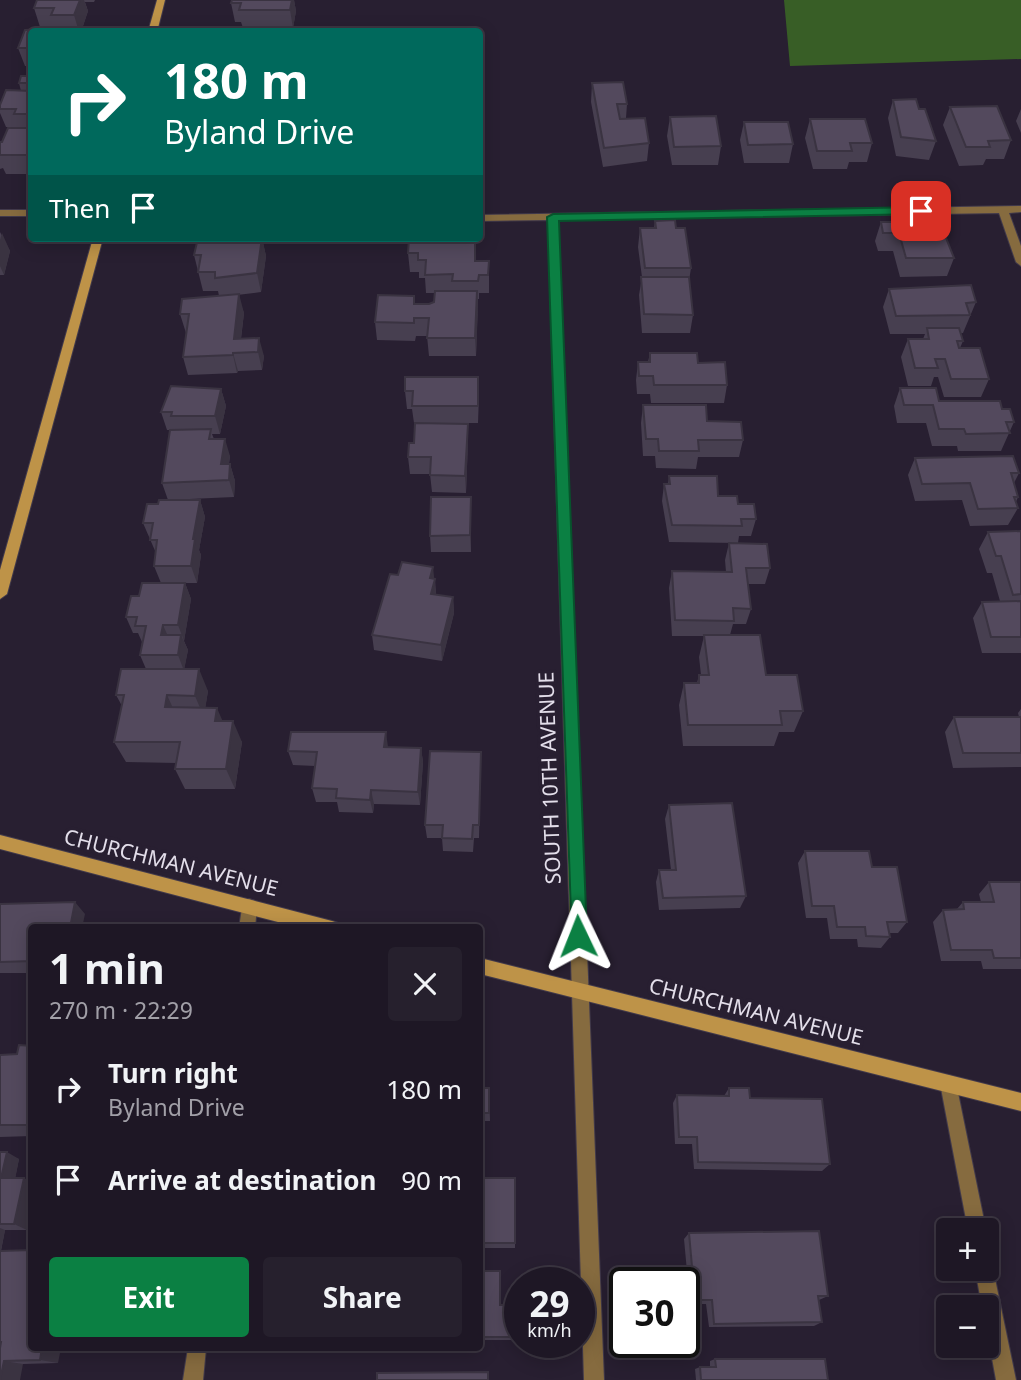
<!DOCTYPE html>
<html lang="en">
<head>
<meta charset="utf-8">
<style>
  :root { --surface:#1e1725; --page:#26202d; --text:#f1f3f6; --muted:#a19fa7; --line:#3c3642; --accent:#0b8043 }
  body { margin:0; font-family:"Noto Sans",sans-serif; background:var(--page); color:var(--text); height:100vh; display:flex; flex-direction:column; font-size:26px; white-space:nowrap }
  * { box-sizing:border-box; margin:0 }
  p { font-size:23px; color:var(--muted) }
  .icon { flex:none; width:38px; height:38px; fill:none; stroke:currentColor; stroke-width:2; stroke-linecap:round; stroke-linejoin:round }
  .map { position:relative; flex:1; overflow:hidden }
  .panel { position:absolute; left:28px; top:924px; width:455px; height:427px; display:flex; flex-direction:column; background:var(--surface); border-radius:7px; box-shadow:0 4px 18px #0003,0 0 0 2px var(--line) }
  .panel>* { flex:none }
  .banner { position:absolute; left:28px; top:28px; width:455px; height:214px; border-radius:7px; box-shadow:0 4px 18px #0003,0 0 0 2px var(--line); background:#00695c; color:#fff; overflow:hidden }
  .buttons { position:absolute; left:936px; top:1218px; display:grid; gap:14px }
  .buttons a { display:grid; place-items:center; width:63px; height:63px; border-radius:7px; background:var(--surface); box-shadow:0 4px 18px #0003,0 0 0 2px var(--line); font-size:35px }
  .speed { position:absolute; left:504px; top:1267px; display:flex; gap:14px; font-size:35px; font-weight:700; text-align:center }
  .speed>* { display:grid; place-content:center; width:91px; height:91px; border-radius:50%; background:var(--surface); box-shadow:0 4px 18px #0003,0 0 0 2px var(--line); line-height:1 }
  .speed small { font-size:18px; font-weight:400 }
  .speed .limit { border:4px solid #111; border-radius:10px; background:#fff; color:#111 }
  .pin { position:absolute; display:grid; place-items:center; width:60px; height:60px; color:#fff; margin:-30px; border-radius:14px; box-shadow:0 4px 10px #0006 }
  .me { position:absolute; width:77px; margin:-38px; rotate:358deg; stroke-linejoin:round; filter:drop-shadow(0 0 5px #0008) }
  .turn { display:flex; align-items:center; gap:24px; height:147px; padding:0 21px; font-size:32px }
  .turn .icon { width:91px; height:91px; stroke-width:2.5 }
  .turn b { display:block; font-size:49px; line-height:60px }
  .then { display:flex; align-items:center; height:66px; padding:0 21px; background:#0003; gap:14px; font-size:26px }
  .round { display:grid; place-items:center; flex:none; width:74px; height:74px; border-radius:7px; background:var(--page) }
  .headline { display:flex; align-items:center; justify-content:space-between; height:119px; padding:0 21px }
  h1 { font-size:42px; font-weight:700; line-height:52px }
  .cta { display:flex; gap:14px; margin-top:auto; padding:14px 21px }
  .cta a { flex:1; height:80px; border-radius:7px; background:var(--accent); color:#fff; font-size:28px; font-weight:700; line-height:80px; text-align:center }
  .cta a+a { background:var(--page); color:var(--text) }
  ul { padding:0; list-style:none }
  li { display:flex; align-items:center; gap:21px; height:91px; padding:0 21px }
  li div { flex:1 }
  li b { display:block; font-size:26px }
  li em { font-style:normal }
  .map>svg:first-child { display:block }
</style>
</head>
<body>
<div class="map">
<svg width="1021" height="1380" viewBox="0 0 1021 1380">
  <rect width="100%" height="100%" fill="#281f31"/>
  <path fill="#385e26" d="M 784,0 L 1021,0 L 1021,59 L 790,66 Z"/>
  <g fill="none" stroke-linecap="round" stroke-linejoin="round">
    <defs>
      <path id="lane" d="M 249,899 L 255,901 L 257,906 L 255,928 L 239,928 L 243,901 Z
        M 948,1075 L 954,1077 L 956,1083 L 986,1230 L 968,1230 L 940,1083 L 942,1077 Z
        M 987,1261 L 990,1263 L 993,1269 L 1016,1380 L 996,1380 L 987,1331 L 987,1307 L 982,1307 L 975,1269 L 987,1269 Z
        M 188,1348 L 206,1348 L 203,1380 L 183,1380 Z"/>
      <path id="street" d="M 1021,206 L 1021,212 L 1009,213 L 1021,246 L 1021,266 L 1016,262 L 999,213 L 558,220 L 604,1380 L 584,1380 L 548,220 L 480,221 L 480,215 Z
        M 0,210 L 32,210 L 32,216 L 0,216 Z"/>
      <path id="secondary" d="M 157,0 L 165,0 L 157,32 L 148,32 Z
        M 93,238 L 103,238 L 7,594 L 0,599 L 0,570 Z
        M 0,835 L 332,921 L 338,923 L 340,928 L 301,928 L 0,849 Z
        M 480,958 L 1021,1093 L 1021,1111 L 480,974 Z"/>
    </defs>
    <use href="#lane" stroke="#423a4b" stroke-width="2"/>
    <use href="#street" stroke="#423a4b" stroke-width="2"/>
    <use href="#secondary" stroke="#423a4b" stroke-width="2"/>
    <use href="#lane" fill="#866b3f" fill-rule="evenodd"/>
    <use href="#street" fill="#866b3f" fill-rule="evenodd"/>
    <use href="#secondary" fill="#be9348" fill-rule="evenodd"/>
  </g>
  <path fill="#473f50" d="M 37,0 L 95,0 L 94,2 L 85,2 L 88,11 L 81,32 L 32,32 L 32,66 L 25,66 L 18,48 L 25,30 L 56,29 L 55,27 L 40,27 L 34,8 Z
    M 232,0 L 294,0 L 296,11 L 293,28 L 243,28 L 241,22 L 235,22 L 231,3 Z
    M 32,76 L 32,174 L 6,174 L 3,168 L 0,169 L 0,142 L 2,142 L 19,128 L 6,127 L 0,113 L 0,105 L 21,91 L 19,83 Z
    M 592,83 L 627,104 L 626,118 L 649,143 L 647,161 L 603,167 L 591,102 Z
    M 893,100 L 919,109 L 936,141 L 929,160 L 896,156 L 888,118 Z
    M 950,107 L 1011,140 L 1004,159 L 986,159 L 983,165 L 959,166 L 943,125 Z
    M 1021,109 L 1021,133 L 1016,121 Z
    M 670,117 L 721,146 L 718,165 L 672,165 L 667,136 Z
    M 810,119 L 872,143 L 867,162 L 849,162 L 847,169 L 813,169 L 805,138 Z
    M 744,122 L 793,144 L 789,163 L 744,163 L 740,140 Z
    M 655,221 L 676,228 L 691,268 L 689,281 L 693,315 L 690,333 L 642,333 L 639,295 L 642,277 L 638,247 L 640,228 L 654,228 Z
    M 881,222 L 937,238 L 954,258 L 947,276 L 900,277 L 893,251 L 878,251 L 875,241 Z
    M 0,232 L 10,251 L 4,275 L 0,275 Z
    M 262,238 L 266,256 L 261,292 L 237,295 L 244,313 L 241,339 L 264,356 L 262,370 L 238,371 L 237,373 L 188,375 L 183,357 L 186,333 L 180,314 L 219,296 L 218,291 L 203,291 L 194,255 Z
    M 409,238 L 476,261 L 489,261 L 489,293 L 479,293 L 479,299 L 478,299 L 476,356 L 429,356 L 427,336 L 416,336 L 415,341 L 377,340 L 375,322 L 414,296 L 415,304 L 429,304 L 434,302 L 434,293 L 426,293 L 425,278 L 419,278 L 419,272 L 410,272 L 408,253 Z
    M 889,289 L 976,302 L 963,333 L 961,333 L 963,341 L 960,348 L 989,379 L 981,397 L 944,397 L 938,377 L 934,377 L 931,386 L 908,386 L 901,357 L 908,339 L 923,339 L 925,334 L 890,334 L 883,307 Z
    M 650,353 L 698,363 L 727,385 L 724,403 L 651,403 L 650,394 L 637,394 L 636,380 L 638,362 L 648,362 Z
    M 900,388 L 939,401 L 1014,422 L 1001,451 L 958,451 L 957,446 L 932,446 L 926,423 L 897,423 L 894,406 Z
    M 221,389 L 226,406 L 220,434 L 212,434 L 214,439 L 230,456 L 229,464 L 230,464 L 235,481 L 234,497 L 168,500 L 162,483 L 170,430 L 167,430 L 161,412 Z
    M 405,391 L 479,395 L 478,423 L 414,423 L 412,409 L 407,409 Z
    M 643,405 L 707,421 L 743,440 L 739,457 L 698,457 L 696,469 L 656,468 L 655,456 L 643,456 L 641,423 Z
    M 468,441 L 466,493 L 432,492 L 430,474 L 410,474 L 408,457 Z
    M 915,458 L 1019,473 L 1014,483 L 1018,497 L 1016,502 L 1018,508 L 1008,525 L 970,526 L 962,500 L 915,501 L 908,475 Z
    M 669,476 L 738,504 L 756,519 L 751,536 L 739,536 L 738,543 L 669,542 L 662,501 L 664,484 L 668,484 Z
    M 471,497 L 471,552 L 431,552 L 430,536 Z
    M 200,500 L 205,517 L 199,550 L 201,555 L 197,583 L 161,583 L 154,566 L 156,553 L 143,523 L 158,504 Z
    M 1021,531 L 1021,653 L 982,653 L 973,618 L 982,602 L 1000,601 L 992,573 L 987,573 L 979,549 L 988,532 Z
    M 729,543 L 770,568 L 765,584 L 748,584 L 751,609 L 746,624 L 733,624 L 730,635 L 766,675 L 803,711 L 794,732 L 779,732 L 774,746 L 683,746 L 679,705 L 684,683 L 697,683 L 699,675 L 701,675 L 699,657 L 704,636 L 672,636 L 669,588 L 672,571 L 726,572 L 725,560 Z
    M 398,575 L 435,579 L 436,595 L 453,597 L 454,613 L 442,661 L 374,650 L 372,635 Z
    M 185,583 L 191,599 L 184,641 L 188,650 L 184,669 L 208,691 L 205,708 L 223,721 L 242,742 L 235,789 L 185,789 L 175,769 L 177,763 L 126,762 L 114,742 L 122,706 L 116,695 L 146,669 L 140,655 L 142,642 L 138,633 L 133,633 L 126,617 L 139,596 Z
    M 1021,709 L 1021,767 L 953,768 L 945,732 L 954,717 L 1019,717 L 1018,713 Z
    M 388,748 L 421,748 L 423,762 L 420,805 L 374,804 L 373,813 L 339,812 L 337,802 L 316,802 L 312,788 L 315,766 L 293,765 L 288,751 Z
    M 481,752 L 479,838 L 474,838 L 473,852 L 443,851 L 442,838 L 427,838 L 425,825 Z
    M 669,805 L 746,896 L 740,908 L 659,910 L 656,882 L 659,870 L 671,870 L 665,819 Z
    M 805,851 L 872,867 L 907,922 L 898,933 L 889,933 L 890,937 L 881,948 L 858,947 L 857,939 L 830,939 L 827,918 L 806,918 L 798,863 Z
    M 989,882 L 1021,882 L 1021,969 L 983,969 L 981,961 L 941,961 L 933,922 L 943,910 L 957,909 L 963,902 L 981,902 L 979,894 Z
    M 0,904 L 85,914 L 32,928 L 32,973 L 0,973 Z
    M 32,1046 L 32,1136 L 0,1137 L 0,1055 L 17,1054 Z
    M 480,1088 L 489,1088 L 490,1121 L 480,1121 Z
    M 729,1088 L 750,1098 L 830,1164 L 822,1171 L 694,1169 L 692,1144 L 675,1144 L 673,1103 L 677,1095 L 724,1096 Z
    M 0,1152 L 19,1159 L 15,1178 L 24,1178 L 32,1183 L 32,1207 L 27,1230 L 5,1230 L 1,1251 L 58,1363 L 23,1364 L 0,1380 Z
    M 480,1178 L 515,1178 L 515,1248 L 480,1248 Z
    M 689,1233 L 828,1296 L 819,1300 L 822,1322 L 814,1326 L 709,1327 L 706,1304 L 690,1304 L 684,1239 Z
    M 480,1271 L 500,1305 L 513,1305 L 513,1340 L 480,1340 Z
    M 715,1359 L 828,1380 L 696,1380 L 695,1369 L 700,1367 L 710,1367 L 710,1361 Z"/>
  <path fill="#3a3341" d="M 80,0 L 84,0 L 88,11 L 81,32 L 79,32 L 74,15 Z
    M 292,0 L 294,0 L 296,11 L 293,28 L 290,10 Z
    M 2,233 L 10,251 L 4,275 L 0,266 L 0,240 Z
    M 262,238 L 266,256 L 261,292 L 257,273 Z
    M 477,291 L 478,309 L 476,356 L 475,338 Z
    M 239,294 L 244,313 L 239,353 L 234,339 Z
    M 259,338 L 264,356 L 262,370 L 258,352 Z
    M 233,353 L 238,371 L 237,373 L 233,355 Z
    M 221,389 L 226,406 L 220,434 L 215,416 Z
    M 468,424 L 468,441 L 466,493 L 465,476 Z
    M 225,439 L 230,456 L 226,482 L 221,464 Z
    M 230,464 L 235,481 L 234,497 L 229,480 Z
    M 471,497 L 471,552 L 470,535 Z
    M 200,500 L 205,517 L 199,550 L 201,555 L 197,583 L 191,566 L 193,539 Z
    M 433,567 L 436,595 L 432,610 L 430,578 Z
    M 185,583 L 191,599 L 184,641 L 178,625 Z
    M 453,597 L 454,613 L 442,661 L 441,645 Z
    M 163,625 L 170,641 L 161,635 Z
    M 181,635 L 188,650 L 184,671 L 178,655 Z
    M 199,669 L 208,691 L 204,717 L 195,696 Z
    M 167,695 L 177,717 L 165,707 Z
    M 217,708 L 226,729 L 215,721 Z
    M 233,721 L 242,742 L 235,789 L 226,769 Z
    M 386,732 L 388,747 L 387,762 L 384,747 Z
    M 421,748 L 423,762 L 420,805 L 418,792 Z
    M 371,790 L 374,804 L 373,813 L 370,800 Z
    M 75,902 L 85,914 L 82,928 L 70,928 Z
    M 7,1152 L 19,1159 L 14,1185 L 1,1178 Z
    M 24,1178 L 32,1183 L 32,1207 L 27,1230 L 14,1224 Z
    M 0,1228 L 5,1230 L 0,1255 Z
    M 42,1348 L 61,1348 L 58,1363 L 40,1360 Z
    M 4,1361 L 23,1364 L 20,1380 L 0,1380 Z"/>
  <path fill="#53495d" stroke="#3a3341" stroke-width="2" d="M 37,0 L 80,0 L 74,15 L 51,15 L 54,8 L 34,8 Z
    M 232,0 L 292,0 L 290,10 L 239,10 L 241,3 L 231,3 Z
    M 76,28 L 75,32 L 32,32 L 32,48 L 18,48 L 25,30 Z
    M 21,76 L 32,76 L 32,91 L 27,91 L 30,83 L 19,83 Z
    M 623,82 L 627,104 L 617,104 L 620,119 L 645,118 L 649,143 L 604,148 L 592,83 Z
    M 6,90 L 32,91 L 32,114 L 14,114 L 16,109 L 0,109 L 0,105 Z
    M 916,99 L 919,109 L 925,109 L 936,141 L 901,137 L 893,100 Z
    M 997,106 L 1011,140 L 988,141 L 990,147 L 966,147 L 950,107 Z
    M 716,116 L 721,146 L 674,147 L 670,117 Z
    M 810,119 L 865,119 L 872,143 L 850,143 L 852,151 L 817,151 Z
    M 744,122 L 788,122 L 793,144 L 748,145 Z
    M 8,128 L 32,128 L 32,155 L 0,155 L 0,142 L 2,142 Z
    M 675,220 L 676,228 L 685,228 L 691,268 L 645,268 L 640,228 L 656,228 L 655,221 Z
    M 881,222 L 933,222 L 937,238 L 946,238 L 954,258 L 906,258 L 899,233 L 883,233 Z
    M 198,238 L 262,238 L 257,273 L 215,278 L 215,272 L 198,272 L 201,255 L 194,255 Z
    M 409,238 L 475,238 L 475,261 L 489,261 L 488,275 L 479,275 L 478,281 L 452,281 L 453,274 L 425,275 L 426,260 L 418,260 L 418,253 L 408,253 Z
    M 641,277 L 689,277 L 693,315 L 644,314 Z
    M 971,285 L 976,302 L 966,303 L 970,315 L 896,316 L 889,289 Z
    M 435,291 L 477,291 L 475,338 L 427,338 L 429,318 L 414,318 L 414,323 L 375,322 L 378,295 L 414,296 L 414,304 L 429,304 L 434,302 Z
    M 239,294 L 234,339 L 259,338 L 258,352 L 233,353 L 233,355 L 183,357 L 189,314 L 180,314 L 182,299 Z
    M 927,328 L 959,328 L 963,341 L 957,341 L 959,348 L 980,348 L 989,379 L 951,379 L 945,359 L 935,359 L 938,368 L 915,368 L 908,339 L 929,339 Z
    M 650,353 L 697,353 L 698,363 L 725,362 L 727,385 L 654,385 L 653,376 L 639,376 L 638,362 L 650,362 Z
    M 405,377 L 478,377 L 478,406 L 412,406 L 413,391 L 405,391 Z
    M 171,386 L 221,389 L 215,416 L 171,416 L 172,412 L 161,412 Z
    M 900,388 L 936,388 L 939,401 L 1000,401 L 1002,409 L 1010,409 L 1014,422 L 1006,422 L 1010,433 L 966,434 L 964,429 L 939,429 L 933,405 L 904,405 Z
    M 643,405 L 706,405 L 707,421 L 741,422 L 743,440 L 698,440 L 699,451 L 659,451 L 658,439 L 646,439 Z
    M 415,423 L 468,424 L 465,476 L 430,475 L 431,457 L 408,457 L 409,443 L 414,443 Z
    M 211,429 L 209,439 L 225,439 L 221,464 L 230,464 L 229,480 L 162,483 L 170,430 Z
    M 1013,456 L 1019,473 L 1011,473 L 1018,497 L 1014,497 L 1018,508 L 978,509 L 970,483 L 922,484 L 915,458 Z
    M 669,476 L 717,476 L 718,496 L 737,496 L 738,504 L 754,504 L 756,519 L 741,519 L 742,526 L 672,525 L 664,484 L 670,484 Z
    M 431,497 L 471,497 L 470,535 L 430,536 Z
    M 159,500 L 200,500 L 193,539 L 195,539 L 191,566 L 154,566 L 157,540 L 150,540 L 153,523 L 143,523 L 147,504 L 158,504 Z
    M 1021,531 L 1021,594 L 1013,595 L 1001,556 L 996,556 L 988,532 Z
    M 729,543 L 767,544 L 770,568 L 746,568 L 751,609 L 733,608 L 734,621 L 675,620 L 672,571 L 732,572 Z
    M 402,562 L 433,567 L 430,578 L 435,579 L 431,594 L 453,597 L 441,645 L 372,635 L 390,574 L 398,575 Z
    M 142,583 L 185,583 L 178,625 L 163,625 L 161,635 L 181,635 L 178,655 L 140,655 L 146,626 L 135,626 L 137,617 L 126,617 L 131,596 L 139,596 Z
    M 1021,601 L 1021,637 L 991,637 L 982,602 Z
    M 704,635 L 760,635 L 766,675 L 797,675 L 803,711 L 780,711 L 782,725 L 688,725 L 684,683 L 699,683 L 699,675 L 709,675 Z
    M 121,669 L 199,669 L 195,696 L 167,695 L 165,707 L 217,708 L 215,721 L 233,721 L 226,769 L 175,769 L 180,742 L 114,742 L 124,695 L 116,695 Z
    M 954,717 L 1021,717 L 1021,753 L 963,753 Z
    M 291,732 L 386,732 L 384,747 L 421,748 L 418,792 L 371,790 L 370,800 L 336,798 L 337,789 L 312,788 L 317,752 L 288,751 Z
    M 430,751 L 481,752 L 479,825 L 473,825 L 472,839 L 442,838 L 443,825 L 425,825 Z
    M 732,803 L 746,896 L 663,898 L 659,870 L 676,870 L 669,805 Z
    M 805,851 L 869,851 L 872,867 L 897,867 L 907,922 L 887,922 L 890,937 L 866,936 L 865,927 L 837,927 L 834,906 L 812,906 Z
    M 989,882 L 1021,882 L 1021,958 L 994,958 L 992,950 L 951,950 L 943,910 L 964,909 L 963,902 L 994,902 Z
    M 75,902 L 70,928 L 32,928 L 32,961 L 0,962 L 0,904 Z
    M 19,1045 L 32,1046 L 32,1125 L 0,1125 L 0,1055 L 17,1054 Z
    M 480,1088 L 489,1088 L 489,1113 L 480,1113 Z
    M 729,1088 L 749,1088 L 750,1098 L 822,1099 L 830,1164 L 698,1162 L 697,1137 L 679,1137 L 677,1095 L 729,1096 Z
    M 0,1152 L 7,1152 L 1,1178 L 24,1178 L 14,1224 L 0,1224 Z
    M 480,1178 L 515,1178 L 515,1243 L 480,1243 Z
    M 819,1231 L 828,1296 L 818,1296 L 822,1322 L 714,1324 L 712,1300 L 695,1300 L 689,1233 Z
    M 32,1250 L 32,1348 L 42,1348 L 40,1360 L 4,1361 L 0,1380 L 0,1348 L 1,1342 L 0,1342 L 0,1251 Z
    M 480,1271 L 500,1271 L 500,1305 L 513,1305 L 513,1337 L 480,1337 Z
    M 715,1359 L 825,1359 L 828,1380 L 701,1380 L 700,1367 L 716,1367 Z
    M 488,1372 L 488,1380 L 377,1380 L 377,1373 Z"/>
  <path fill="#0b8043" stroke="#07532c" stroke-width="2" d="M 921,207 L 925,208 L 925,214 L 559,221 L 587,936 L 585,943 L 578,945 L 572,943 L 547,217 L 553,214 Z"/>
  <g text-anchor="middle" stroke-width="7" stroke-linejoin="round" paint-order="stroke">
    <g font-size="21" fill="#e3deea" stroke="#281f31">
      <text transform="translate(550 778) rotate(-92)" y="7">SOUTH 10TH AVENUE</text>
      <text transform="translate(171 863) rotate(14)" y="7">CHURCHMAN AVENUE</text>
      <text transform="translate(756 1012) rotate(14)" y="7">CHURCHMAN AVENUE</text>
    </g>
  </g>
</svg>
<div class="buttons">
<a>+</a>
<a>−</a>
</div>
<div class="speed"><div>29<small>km/h</small></div><div class="limit">30</div></div>
<div class="pin" style="left:921px;top:211px;background:#d93025"><svg class="icon" aria-label="arrive" viewBox="0 0 24 24"><path d="M6 21V4h12l-3 4 3 4H6"/></svg></div>
<svg class="me" style="left:578px;top:936px" viewBox="-20 -20 40 40"><path d="M0-17L14 15 0 8-14 15z" fill="#0b8043" stroke="#fff" stroke-width="4"/></svg>
<div class="banner">
<div class="turn"><svg class="icon" aria-label="right" viewBox="0 0 24 24"><path d="M7 20v-9h11M14 6l5 5-5 5"/></svg><div><b>180 m</b>Byland Drive</div></div>
<div class="then">Then<svg class="icon" aria-label="arrive" viewBox="0 0 24 24"><path d="M6 21V4h12l-3 4 3 4H6"/></svg></div>
</div>
<section class="panel">
<div class="headline"><div><h1>1 min</h1><p>270 m · 22:29</p></div><a class="round"><svg class="icon" aria-label="close" viewBox="0 0 24 24"><path d="M6 6l12 12M18 6L6 18"/></svg></a></div>
<ul>
<li><svg class="icon" aria-label="right" viewBox="0 0 24 24"><path d="M7 20v-9h11M14 6l5 5-5 5"/></svg><div><b>Turn right</b><p>Byland Drive</p></div><em>180 m</em></li>
<li><svg class="icon" aria-label="arrive" viewBox="0 0 24 24"><path d="M6 21V4h12l-3 4 3 4H6"/></svg><div><b>Arrive at destination</b></div><em>90 m</em></li>
</ul>
<div class="cta"><a>Exit</a><a>Share</a></div>
</section>
</div>
</body>
</html>
